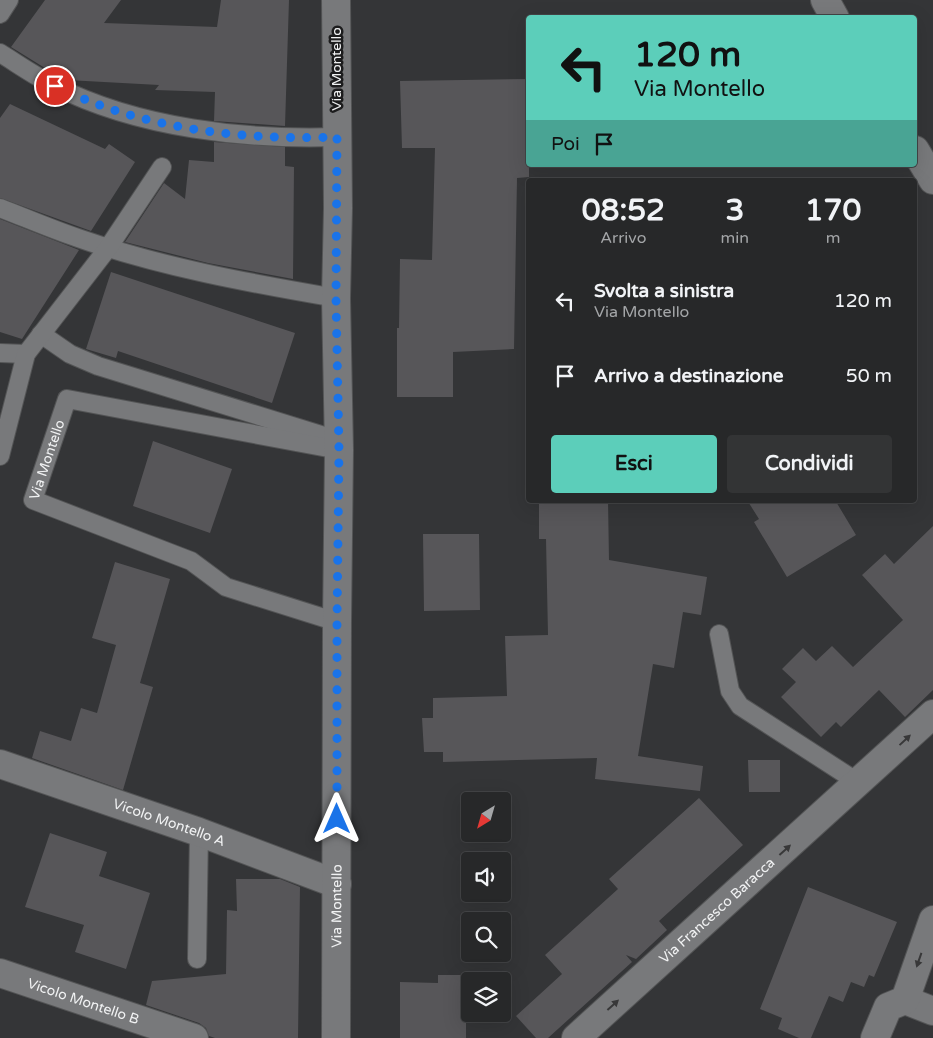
<!DOCTYPE html>
<html lang="it">
<head>
<meta charset="utf-8">
<style>
  :root { --surface:#272829; --page:#333435; --text:#f1f3f6; --muted:#a4a6a8; --line:#434446; --accent:#5cceba }
  body { margin:0; font-family:"Varela Round",sans-serif; background:var(--page); color:var(--text); height:100vh; display:flex; flex-direction:column; font-size:19px; white-space:nowrap }
  * { box-sizing:border-box; margin:0 }
  p { font-size:16px; color:var(--muted) }
  .icon { flex:none; width:28px; height:28px; fill:none; stroke:currentColor; stroke-width:2; stroke-linecap:round; stroke-linejoin:round }
  .map { position:relative; flex:1; overflow:hidden }
  .drawer { position:absolute; left:526px; top:178px; width:391px; height:325px; display:flex; flex-direction:column; background:var(--surface); border-radius:5px; box-shadow:0 5px 20px #0002,0 0 0 1px var(--line) }
  .drawer>* { flex:none }
  .guide { position:absolute; left:526px; top:15px; width:391px; height:152px; border-radius:5px; box-shadow:0 5px 20px #0002,0 0 0 1px var(--line); background:#5cceba; color:#111; overflow:hidden }
  .needle { width:32px; rotate:217deg }
  .tools { position:absolute; left:461px; top:792px; display:grid; gap:10px }
  .tools a { display:grid; place-items:center; width:50px; height:50px; border-radius:5px; background:var(--surface); box-shadow:0 5px 20px #0002,0 0 0 1px var(--line); font-size:25px }
  .pin { position:absolute; display:grid; place-items:center; width:42px; height:42px; color:#fff; margin:-21px; border:2px solid #fff; border-radius:50%; box-shadow:0 1px 5px #0007 }
  .me { position:absolute; width:55px; margin:-28px; rotate:0deg; stroke-linejoin:round; filter:drop-shadow(0 0 4px #0008) }
  .turn { display:flex; align-items:center; gap:18px; height:105px; padding:0 25px; font-size:22px }
  .turn .icon { width:65px; height:65px; stroke-width:2.5 }
  .turn b { display:block; font-size:35px; line-height:42px }
  .then { display:flex; align-items:center; height:48px; padding:0 25px; background:#0003; gap:10px; font-size:19px }
  .eta { display:flex; justify-content:space-evenly; align-items:center; height:85px; text-align:center }
  .eta b { font-size:30px; font-weight:700; line-height:35px }
  .primary-button { display:flex; gap:10px; margin-top:auto; padding:10px 25px }
  .primary-button a { flex:1; height:58px; border-radius:5px; background:var(--accent); color:#111; font-size:20px; font-weight:700; line-height:58px; text-align:center }
  .primary-button a+a { background:var(--page); color:var(--text) }
  ul { padding:0; list-style:none }
  li { display:flex; align-items:center; gap:15px; height:75px; padding:0 25px }
  li div { flex:1 }
  li b { display:block; font-size:19px }
  li em { font-style:normal }
  .map>svg:first-child { display:block }
</style>
</head>
<body>
<div class="map">
<svg width="933" height="1038" viewBox="0 0 933 1038">
  <rect width="100%" height="100%" fill="#343537"/>
  <path fill="#575659" d="M 45,0 L 121,0 L 104,23 L 217,27 L 221,0 L 289,0 L 285,126 L 214,121 L 215,92 L 155,90 L 159,85 L 67,80 L 53,73 L 11,47 Z
    M 529,79 L 529,177 L 517,178 L 514,349 L 453,352 L 453,397 L 397,397 L 397,328 L 399,328 L 400,259 L 432,260 L 435,148 L 402,148 L 400,81 Z
    M 10,104 L 105,149 L 109,144 L 135,162 L 91,231 L 0,198 L 0,118 Z
    M 214,142 L 285,147 L 285,166 L 294,167 L 293,279 L 208,263 L 125,242 L 164,183 L 185,199 L 189,160 L 214,162 Z
    M 0,219 L 79,250 L 22,339 L 0,332 Z
    M 111,272 L 295,333 L 272,403 L 118,351 L 116,358 L 86,349 Z
    M 153,441 L 232,469 L 210,533 L 133,506 Z
    M 539,500 L 608,500 L 609,560 L 707,577 L 701,615 L 683,612 L 674,668 L 653,664 L 638,756 L 703,766 L 700,791 L 595,779 L 597,758 L 443,762 L 443,752 L 424,752 L 422,718 L 433,718 L 433,698 L 507,696 L 505,636 L 548,635 L 546,539 L 539,539 Z
    M 747,500 L 835,500 L 856,535 L 787,577 L 754,522 L 759,519 Z
    M 933,526 L 933,690 L 905,717 L 879,690 L 841,727 L 836,722 L 821,737 L 781,697 L 796,682 L 782,669 L 803,648 L 816,661 L 832,646 L 853,667 L 903,620 L 862,575 L 885,554 L 894,564 Z
    M 423,534 L 479,534 L 480,610 L 424,611 Z
    M 115,562 L 170,579 L 140,683 L 153,687 L 123,790 L 32,758 L 40,731 L 71,741 L 81,708 L 97,713 L 116,645 L 92,638 Z
    M 748,760 L 780,760 L 780,792 L 749,792 Z
    M 699,798 L 743,845 L 659,921 L 667,930 L 636,959 L 626,955 L 632,962 L 548,1038 L 536,1038 L 516,1016 L 562,974 L 545,955 L 618,889 L 609,879 Z
    M 50,833 L 107,852 L 99,876 L 150,893 L 126,969 L 75,952 L 84,925 L 25,907 Z
    M 236,879 L 280,879 L 300,887 L 298,1038 L 215,1038 L 209,1036 L 206,1028 L 199,1023 L 146,1005 L 152,981 L 226,974 L 227,910 L 237,911 Z
    M 808,887 L 897,922 L 874,977 L 869,975 L 864,987 L 851,982 L 843,1002 L 829,996 L 811,1038 L 799,1038 L 778,1029 L 782,1018 L 760,1009 Z
    M 438,975 L 473,975 L 473,981 L 470,981 L 470,1010 L 466,1010 L 466,1038 L 400,1038 L 400,982 L 438,983 Z"/>
  <g fill="none" stroke-linecap="round" stroke-linejoin="round">
    <defs>
      <g id="service">
        <path d="M 0,14 L 9,0"/>
        <path d="M 0,53 C 18,64 36,77 55,86 C 138,128 245,140 337,137"/>
        <path d="M 0,208 C 26,218 51,229 78,238 C 161,267 249,283 336,298"/>
        <path d="M 41,334 L 70,354 L 98,366 L 331,438"/>
        <path d="M 0,353 L 26,354"/>
        <path d="M 0,456 L 26,354 L 108,248 L 162,167"/>
        <path id="s1" d="M 337,622 L 226,587 L 191,561 L 33,500 L 67,399 L 339,450"/>
        <path d="M 719,634 L 730,691 L 740,706 L 859,783"/>
        <path d="M 197,959 L 199,832"/>
      </g>
      <g id="minor">
        <path d="M 825,0 L 835,18"/>
        <path d="M 915,150 L 933,180"/>
        <path id="s2" d="M 0,764 L 199,832 L 337,884"/>
        <path id="s3" d="M 0,973 L 194,1038"/>
        <path d="M 905,1000 L 933,1011"/>
        <path id="s4" d="M 576,1038 L 933,714"/>
        <path d="M 875,1038 L 888,1007 L 905,1000 L 933,920"/>
      </g>
      <g id="tertiary">
        <path id="s5" d="M 336,1038 L 337,622 L 339,450 L 336,298 L 338,208 L 336,0"/>
      </g>
    </defs>
    <use href="#service" stroke="#535455" stroke-width="20"/>
    <use href="#minor" stroke="#535455" stroke-width="30"/>
    <use href="#tertiary" stroke="#535455" stroke-width="30"/>
    <use href="#service" stroke="#78797b" stroke-width="18"/>
    <use href="#minor" stroke="#78797b" stroke-width="28"/>
    <use href="#tertiary" stroke="#78797b" stroke-width="28"/>
  </g>
  <defs><path id="oneway-solid" d="M-6-.8H1V-3.2L6.5 0L1 3.2V.8H-6Z" transform="scale(1.25)"/></defs>
  <g fill="#383839">
    <use href="#oneway-solid" transform="translate(905 740) rotate(-43)"/>
    <use href="#oneway-solid" transform="translate(785 850) rotate(-42)"/>
    <use href="#oneway-solid" transform="translate(919 960) rotate(109)"/>
    <use href="#oneway-solid" transform="translate(613 1005) rotate(-42)"/>
  </g>
  <g fill="none" stroke-linecap="round" stroke-linejoin="round">
    <path stroke="#1a73e8" stroke-width="9" stroke-dasharray="0 16.2" d="M 55,86 C 68,92 81,98 94,103 C 170,132 256,140 337,137 L 336,298 L 339,450 L 337,622 L 337,819"/>
  </g>
  <g text-anchor="middle" stroke-width="5" stroke-linejoin="round" paint-order="stroke">
    <g font-size="14" fill="#f1f2f3" stroke="#1c1c1d">
      <text transform="translate(336 69) rotate(-90)" y="5">Via Montello</text>
      <text dy="5" stroke="none"><textPath href="#s1" startOffset="372">Via Montello</textPath></text>
      <text dy="5" stroke="none"><textPath href="#s2" startOffset="179">Vicolo Montello A</textPath></text>
      <text dy="5" stroke="none"><textPath href="#s5" startOffset="132">Via Montello</textPath></text>
      <text dy="5" stroke="none"><textPath href="#s4" startOffset="190">Via Francesco Baracca</textPath></text>
      <text dy="5" stroke="none"><textPath href="#s3" startOffset="88">Vicolo Montello B</textPath></text>
    </g>
  </g>
</svg>
<div class="tools">
<a><svg class="needle" viewBox="-14 -14 28 28"><path d="M0-13l5 13h-10z" fill="#e53935"/><path d="M0 13l5-13h-10z" fill="#a4a6a8"/></svg></a>
<a><svg class="icon" aria-label="sound" viewBox="0 0 24 24"><path d="M4 9h4l5-4v14l-5-4H4zM17 9q2 3 0 6"/></svg></a>
<a><svg class="icon" aria-label="search" viewBox="0 0 24 24"><circle cx="10" cy="10" r="6"/><path d="M15 15l6 6"/></svg></a>
<a><svg class="icon" aria-label="layers" viewBox="0 0 24 24"><path d="M12 4l9 5-9 5-9-5zM3 14l9 5 9-5"/></svg></a>
</div>
<div class="pin" style="left:55px;top:86px;background:#d93025"><svg class="icon" aria-label="arrive" viewBox="0 0 24 24"><path d="M6 21V4h12l-3 4 3 4H6"/></svg></div>
<svg class="me" style="left:337px;top:819px" viewBox="-20 -20 40 40"><path d="M0-17L14 15 0 8-14 15z" fill="#1a73e8" stroke="#fff" stroke-width="4"/></svg>
<div class="guide">
<div class="turn"><svg class="icon" aria-label="left" viewBox="0 0 24 24"><path d="M17 20v-9H6M10 6l-5 5 5 5"/></svg><div><b>120 m</b>Via Montello</div></div>
<div class="then">Poi<svg class="icon" aria-label="arrive" viewBox="0 0 24 24"><path d="M6 21V4h12l-3 4 3 4H6"/></svg></div>
</div>
<section class="drawer">
<div class="eta">
<div><b>08:52</b><p>Arrivo</p></div>
<div><b>3</b><p>min</p></div>
<div><b>170</b><p>m</p></div>
</div>
<ul>
<li><svg class="icon" aria-label="left" viewBox="0 0 24 24"><path d="M17 20v-9H6M10 6l-5 5 5 5"/></svg><div><b>Svolta a sinistra</b><p>Via Montello</p></div><em>120 m</em></li>
<li><svg class="icon" aria-label="arrive" viewBox="0 0 24 24"><path d="M6 21V4h12l-3 4 3 4H6"/></svg><div><b>Arrivo a destinazione</b></div><em>50 m</em></li>
</ul>
<div class="primary-button"><a>Esci</a><a>Condividi</a></div>
</section>
</div>
</body>
</html>
